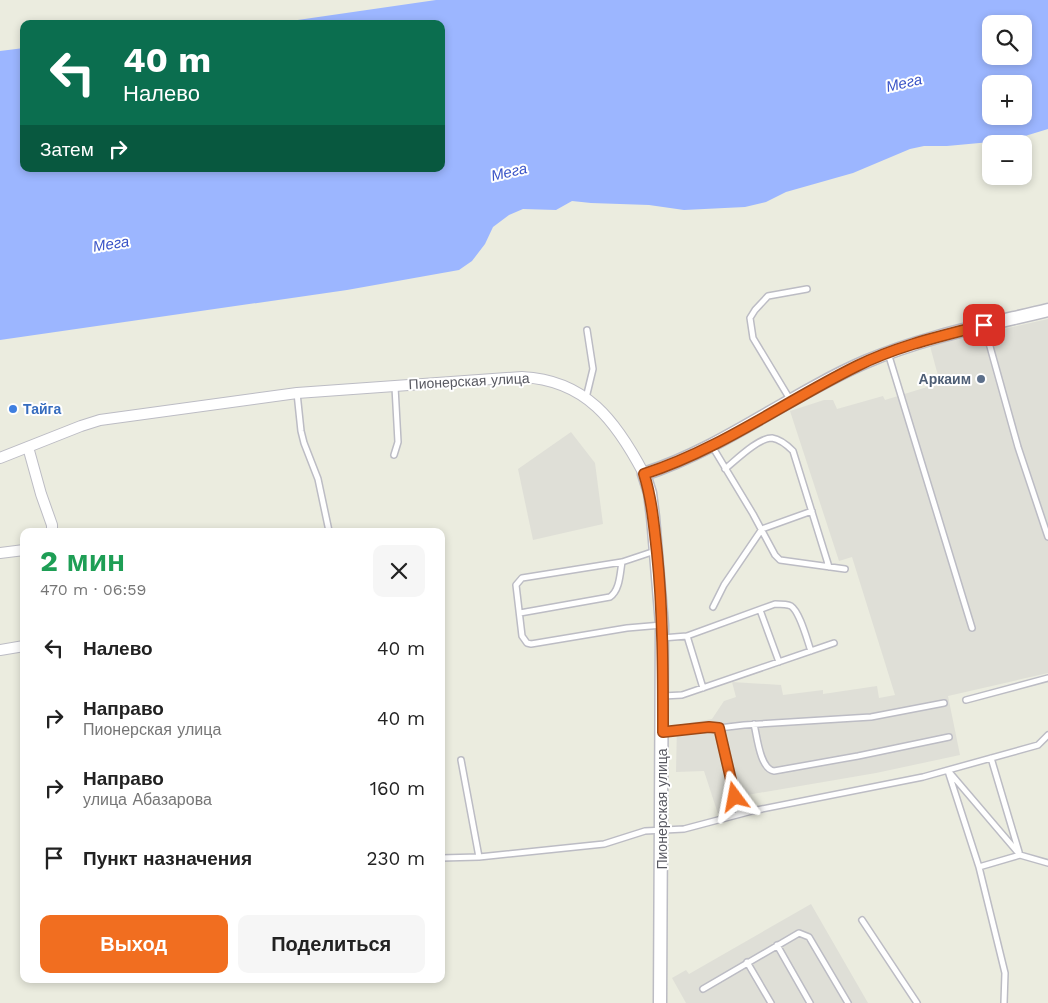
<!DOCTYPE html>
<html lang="ru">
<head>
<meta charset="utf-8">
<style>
  :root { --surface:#fff; --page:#f6f6f6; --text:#222; --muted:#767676; --accent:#f16e20 }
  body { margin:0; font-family:"Work Sans",sans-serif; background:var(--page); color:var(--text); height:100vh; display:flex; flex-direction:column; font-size:19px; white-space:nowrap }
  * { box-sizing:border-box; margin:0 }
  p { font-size:16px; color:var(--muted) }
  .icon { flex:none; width:28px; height:28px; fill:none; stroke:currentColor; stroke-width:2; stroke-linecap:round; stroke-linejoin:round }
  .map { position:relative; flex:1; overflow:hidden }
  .side { position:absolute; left:20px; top:528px; width:425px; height:455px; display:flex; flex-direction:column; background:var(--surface); border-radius:10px; box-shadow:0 2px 8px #0003 }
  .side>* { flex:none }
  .top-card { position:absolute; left:20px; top:20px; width:425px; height:152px; border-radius:10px; box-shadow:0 2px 8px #0003; background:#0b6e4f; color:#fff; overflow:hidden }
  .buttons { position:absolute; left:982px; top:15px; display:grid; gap:10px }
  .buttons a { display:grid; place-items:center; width:50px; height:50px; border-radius:10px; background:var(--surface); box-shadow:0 2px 8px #0003; font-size:25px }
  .pin { position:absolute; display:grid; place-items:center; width:42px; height:42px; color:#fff; margin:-21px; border-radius:10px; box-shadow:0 2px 8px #0006 }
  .me { position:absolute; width:55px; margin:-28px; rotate:347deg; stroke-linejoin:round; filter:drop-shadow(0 0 4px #0008) }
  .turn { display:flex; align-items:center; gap:18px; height:105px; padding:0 20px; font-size:22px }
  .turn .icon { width:65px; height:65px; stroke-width:2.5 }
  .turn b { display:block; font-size:35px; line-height:42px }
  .then { display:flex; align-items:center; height:48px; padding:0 20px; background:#0003; gap:10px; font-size:19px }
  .round { display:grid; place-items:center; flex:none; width:52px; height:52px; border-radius:10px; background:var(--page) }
  .summary { display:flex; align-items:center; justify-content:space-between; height:85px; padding:0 20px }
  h1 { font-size:30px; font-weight:700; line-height:38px; color:#1e9e55 }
  .button { display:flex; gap:10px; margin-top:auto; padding:10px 20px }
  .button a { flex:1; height:58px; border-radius:10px; background:var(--accent); color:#fff; font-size:20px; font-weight:700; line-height:58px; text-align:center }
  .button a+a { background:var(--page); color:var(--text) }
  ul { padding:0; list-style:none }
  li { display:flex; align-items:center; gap:15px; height:70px; padding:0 20px }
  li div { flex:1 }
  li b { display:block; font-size:19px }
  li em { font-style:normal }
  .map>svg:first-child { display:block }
</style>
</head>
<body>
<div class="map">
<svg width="1048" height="1003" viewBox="0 0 1048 1003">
  <rect width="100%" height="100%" fill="#ebecdf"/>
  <path fill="#dfdfd7" d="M 1048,319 L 1048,673 L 948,696 L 960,755 L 876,773 L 747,795 L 750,805 L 718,814 L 704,771 L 676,772 L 677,725 L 712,719 L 724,701 L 736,697 L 732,682 L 781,685 L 783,695 L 823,690 L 823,694 L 877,686 L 879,698 L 895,695 L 852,557 L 839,561 L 790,411 L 824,400 L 833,400 L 837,409 L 883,396 L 885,400 L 940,383 L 930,346 Z
    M 571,432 L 595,463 L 603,524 L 533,540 L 518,469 Z
    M 811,904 L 868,1003 L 686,1003 L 672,978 L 686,970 L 689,974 Z"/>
  <path fill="#9cb6ff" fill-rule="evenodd" d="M 436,0 L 1048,0 L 1048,129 L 1012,140 L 947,146 L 924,146 L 910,149 L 853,173 L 786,192 L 766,202 L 745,207 L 684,210 L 649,205 L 591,203 L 572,201 L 556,210 L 523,209 L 509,215 L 493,227 L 485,244 L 472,261 L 459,270 L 347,290 L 0,340 L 0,51 L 24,48 L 24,169 L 441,169 L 441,24 L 270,24 ZM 991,24 L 1024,24 L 1024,56 L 991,56 ZM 991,84 L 1024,84 L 1024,116 L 991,116 Z"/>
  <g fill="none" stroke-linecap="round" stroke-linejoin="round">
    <defs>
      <path id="service" d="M 984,325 L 1018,447 L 1048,537
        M 888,353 L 972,628
        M 297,393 L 301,431 L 304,443 L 318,479 L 329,531
        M 586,398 L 593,369 L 587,330
        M 791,401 L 753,338 L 750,318 L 755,310 L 768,296 L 807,289
        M 712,446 L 753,514 L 775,555 L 780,560 L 845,569
        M 394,455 L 398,442 L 395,387
        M 725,469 C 736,460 758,438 772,438 C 779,439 788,446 793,451 L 829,567
        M 655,551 L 622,562 L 522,578 L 516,585 L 522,636 L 527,643 L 531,644 L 627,628 L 662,625
        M 713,607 L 724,585 L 762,529 L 812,511
        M 760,610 L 779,662
        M 520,613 L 610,597 C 620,590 620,573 622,562
        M 687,636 L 703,688
        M 662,638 L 687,636 L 775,604 C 781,604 787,604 791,606 C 800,612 807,640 811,651
        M 663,696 L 682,695 L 834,643
        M 966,700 L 1048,678
        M 754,724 C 757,736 760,769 774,771 L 858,756 L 949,737
        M 719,728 L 739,814
        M 663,732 L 709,727 L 719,728 L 744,725 L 871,717 L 944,703
        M 991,758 L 1019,852
        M 461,760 L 479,857
        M 948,771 L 979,867 L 1005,973 L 1004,1003
        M 951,774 L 1020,855
        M 441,858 L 479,857 L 604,844 L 645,831 L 684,829 L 752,811 L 923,777 L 1038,745 L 1048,735
        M 979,867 L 1020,855 L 1048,863
        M 862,920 L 917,1003
        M 777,945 L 810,1003
        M 747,962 L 771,1003
        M 703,989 L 799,933 L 809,937 L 848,1003"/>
      <path id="minor" d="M 28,447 L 41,494 L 52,525 L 52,531
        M 0,458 L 81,426 L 100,420 L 297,393 L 522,377 C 586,380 616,421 644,474
        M 0,553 L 24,550
        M 0,650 L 24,646"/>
      <path id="tertiary" d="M 660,1003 L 662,625 L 653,517 L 650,493 L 644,474 C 724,448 789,395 865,362 C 923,337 986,325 1048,310"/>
    </defs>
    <use href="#service" stroke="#bcbcc4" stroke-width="8"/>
    <use href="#minor" stroke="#bcbcc4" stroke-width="12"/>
    <use href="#tertiary" stroke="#bcbcc4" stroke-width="15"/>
    <use href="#service" stroke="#fff" stroke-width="5"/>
    <use href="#minor" stroke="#fff" stroke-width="10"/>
    <use href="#tertiary" stroke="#fff" stroke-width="12"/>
  </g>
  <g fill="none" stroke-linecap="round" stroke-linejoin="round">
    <defs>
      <path id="route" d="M 735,797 L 719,728 L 709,727 L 663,732 C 663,672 663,612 657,553 C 654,526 652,500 644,474 C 721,449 786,401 857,366 C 897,346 941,336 984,325"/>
    </defs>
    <use href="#route" stroke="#9d4815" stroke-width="12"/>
    <use href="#route" stroke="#f16e20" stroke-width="9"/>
  </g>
  <circle fill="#5c6f8a" stroke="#fff" stroke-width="2" cx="981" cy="379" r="5"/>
  <circle fill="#3f7fe0" stroke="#fff" stroke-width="2" cx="13" cy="409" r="5"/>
  <g text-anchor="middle" stroke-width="4" stroke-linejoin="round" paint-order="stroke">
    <g font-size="14" font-weight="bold" fill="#4e5e75" stroke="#fff" text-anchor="end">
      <text x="971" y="384">Аркаим</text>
    </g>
    <g font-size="14" fill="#585961" stroke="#fff">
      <text transform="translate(469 381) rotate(-3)" y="5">Пионерская улица</text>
      <text transform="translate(662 809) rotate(-90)" y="5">Пионерская улица</text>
    </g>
    <g font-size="14" font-weight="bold" fill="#366cbe" stroke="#fff" text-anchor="start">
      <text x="23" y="414">Тайга</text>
    </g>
    <g font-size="15" font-style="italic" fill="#3a54c7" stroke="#fff">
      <text transform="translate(904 83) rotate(-13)" y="5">Мега</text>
      <text transform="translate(509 172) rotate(-13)" y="5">Мега</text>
      <text transform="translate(111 244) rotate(-9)" y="5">Мега</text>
    </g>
  </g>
</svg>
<div class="buttons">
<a><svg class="icon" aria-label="search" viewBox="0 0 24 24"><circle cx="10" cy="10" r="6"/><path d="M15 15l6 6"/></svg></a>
<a>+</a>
<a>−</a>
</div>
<div class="pin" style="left:984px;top:325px;background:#d93025"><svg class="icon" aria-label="arrive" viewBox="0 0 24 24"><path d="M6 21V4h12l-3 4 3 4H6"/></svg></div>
<svg class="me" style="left:735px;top:797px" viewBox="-20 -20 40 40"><path d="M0-17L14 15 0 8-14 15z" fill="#f16e20" stroke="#fff" stroke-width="4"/></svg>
<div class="top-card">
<div class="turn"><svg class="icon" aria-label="left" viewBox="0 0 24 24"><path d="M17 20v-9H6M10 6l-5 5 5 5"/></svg><div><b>40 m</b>Налево</div></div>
<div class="then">Затем<svg class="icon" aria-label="right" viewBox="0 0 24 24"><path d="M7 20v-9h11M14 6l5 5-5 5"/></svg></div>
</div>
<section class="side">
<div class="summary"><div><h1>2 мин</h1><p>470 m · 06:59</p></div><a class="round"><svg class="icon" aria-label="close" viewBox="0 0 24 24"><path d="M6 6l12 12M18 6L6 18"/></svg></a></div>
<ul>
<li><svg class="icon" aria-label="left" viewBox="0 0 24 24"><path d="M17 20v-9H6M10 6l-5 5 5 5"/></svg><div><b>Налево</b></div><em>40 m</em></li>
<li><svg class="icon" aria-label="right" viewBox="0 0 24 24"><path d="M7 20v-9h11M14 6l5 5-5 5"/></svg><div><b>Направо</b><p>Пионерская улица</p></div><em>40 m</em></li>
<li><svg class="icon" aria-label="right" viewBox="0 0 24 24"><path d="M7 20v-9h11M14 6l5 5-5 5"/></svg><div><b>Направо</b><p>улица Абазарова</p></div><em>160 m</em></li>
<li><svg class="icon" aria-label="arrive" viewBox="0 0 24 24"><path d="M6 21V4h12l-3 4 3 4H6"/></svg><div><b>Пункт назначения</b></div><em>230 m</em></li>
</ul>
<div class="button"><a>Выход</a><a>Поделиться</a></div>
</section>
</div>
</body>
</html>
